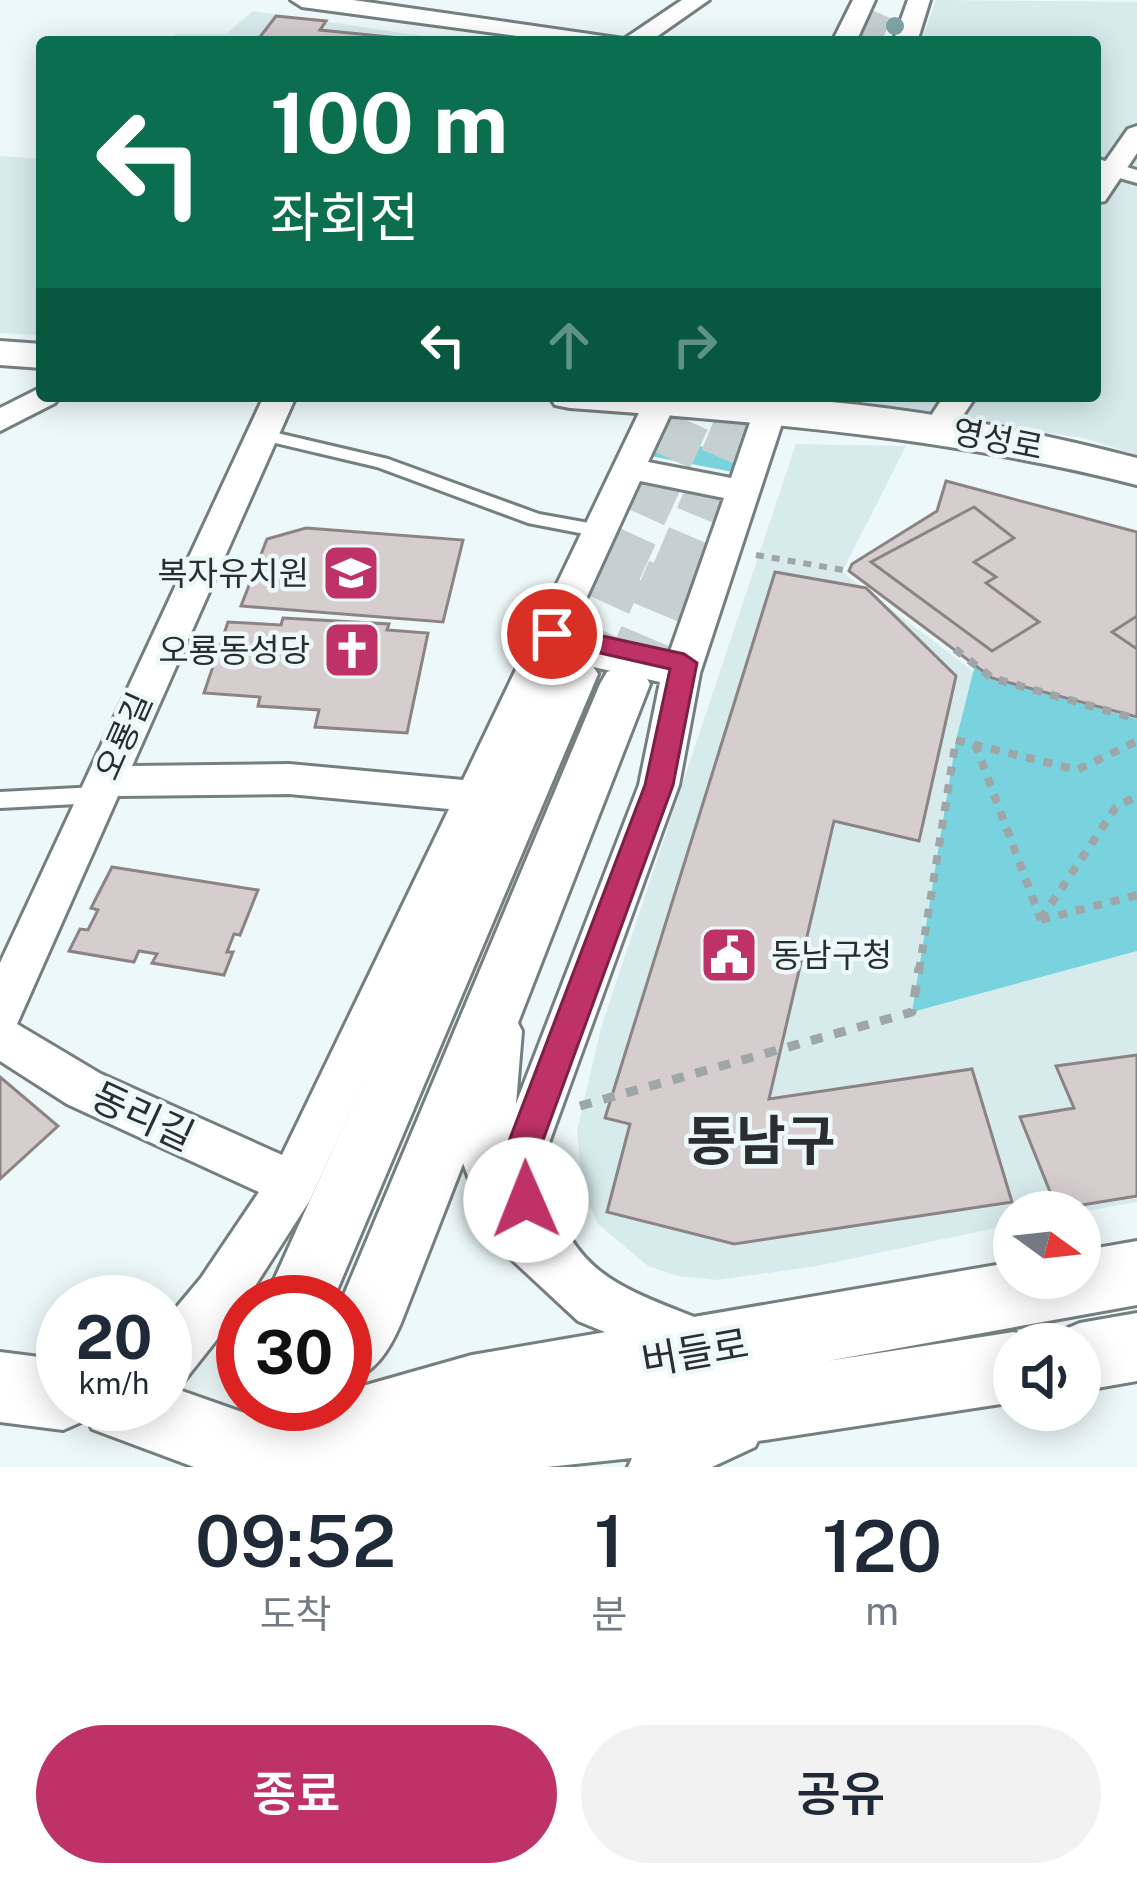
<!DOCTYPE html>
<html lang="ko">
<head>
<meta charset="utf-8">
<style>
  :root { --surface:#fff; --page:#f2f2f3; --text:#1f2937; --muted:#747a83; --accent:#be3268 }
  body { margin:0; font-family:"Public Sans","Noto Sans KR",sans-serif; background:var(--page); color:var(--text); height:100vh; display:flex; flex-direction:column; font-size:45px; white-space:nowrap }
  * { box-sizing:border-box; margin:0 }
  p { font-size:39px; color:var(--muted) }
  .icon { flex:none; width:66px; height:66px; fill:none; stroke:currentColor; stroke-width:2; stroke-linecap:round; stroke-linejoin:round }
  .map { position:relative; height:1467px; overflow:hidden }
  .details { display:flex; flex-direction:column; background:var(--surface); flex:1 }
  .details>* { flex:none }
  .top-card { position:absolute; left:36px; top:36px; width:1065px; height:366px; border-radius:12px; box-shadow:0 6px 30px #0003; background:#0b6e4f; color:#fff; overflow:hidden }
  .needle { width:78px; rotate:105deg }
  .tools { position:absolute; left:993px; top:1191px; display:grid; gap:24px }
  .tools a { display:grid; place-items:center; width:108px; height:108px; border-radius:50%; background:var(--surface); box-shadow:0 6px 30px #0003; font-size:60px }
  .speed { position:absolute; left:36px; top:1275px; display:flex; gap:24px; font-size:60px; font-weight:700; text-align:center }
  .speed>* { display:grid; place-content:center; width:156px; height:156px; border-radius:50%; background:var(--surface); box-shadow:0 6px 30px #0003; line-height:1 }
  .speed small { font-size:30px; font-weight:400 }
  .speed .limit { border:18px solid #d22; background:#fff; color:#111 }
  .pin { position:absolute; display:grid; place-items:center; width:102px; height:102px; color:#fff; margin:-51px; border:6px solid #fff; border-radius:50%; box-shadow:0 3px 12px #0007 }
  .me { position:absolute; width:132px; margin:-66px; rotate:359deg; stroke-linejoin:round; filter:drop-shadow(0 0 9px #0008) }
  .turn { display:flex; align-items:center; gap:42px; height:252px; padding:0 36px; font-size:54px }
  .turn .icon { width:156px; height:156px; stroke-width:2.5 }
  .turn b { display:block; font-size:84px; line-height:102px }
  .lanes { display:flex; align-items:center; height:114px; padding:0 36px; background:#0003; justify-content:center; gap:60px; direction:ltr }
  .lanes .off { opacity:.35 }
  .eta { display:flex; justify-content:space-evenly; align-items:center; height:204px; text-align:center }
  .eta b { font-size:72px; font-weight:600; line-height:84px }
  .action { display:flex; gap:24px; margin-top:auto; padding:24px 36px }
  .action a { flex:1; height:138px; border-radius:72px; background:var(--accent); color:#fff; font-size:48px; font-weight:600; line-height:138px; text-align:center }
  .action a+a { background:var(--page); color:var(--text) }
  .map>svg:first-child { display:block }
</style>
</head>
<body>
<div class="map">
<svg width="1137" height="1467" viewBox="0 0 1137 1467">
  <rect width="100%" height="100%" fill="#edf8f9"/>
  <path fill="#d7ebed" d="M 936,0 L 1137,2 L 1137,455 L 1084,438 L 793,396 L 1095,396 L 1095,42 L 921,42 Z
    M 253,11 L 349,25 L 444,39 L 165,42 L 176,34 L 226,34 Z
    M 0,156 L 42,159 L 42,335 L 0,333 Z
    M 796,444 L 906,446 L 842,572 L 989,683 L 1137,722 L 1137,1202 L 1080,1212 L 1014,1212 L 1014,1224 L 817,1266 L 717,1280 L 678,1276 L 648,1266 L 598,1224 L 583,1192 L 577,1131 L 601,1028 Z"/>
  <path fill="#79d3de" d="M 697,445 L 730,455 L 738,473 L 650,456 L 660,449 Z
    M 975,665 L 992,678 L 1137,719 L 1137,951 L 912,1012 L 956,740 Z"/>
  <path fill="#d6cdcf" stroke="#8c8385" stroke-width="3" d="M 276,16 L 326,21 L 320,30 L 430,41 L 256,42 Z
    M 946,481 L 1137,532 L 1137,717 L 992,678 L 849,571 L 852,564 L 937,511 Z
    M 974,507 L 1014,538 L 974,562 L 996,577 L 986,583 L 1039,622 L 992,651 L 871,562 Z
    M 306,528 L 463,540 L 443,622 L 241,606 L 267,539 Z
    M 775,572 L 866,588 L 956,676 L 919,841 L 834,821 L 769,1099 L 972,1069 L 1012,1202 L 734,1244 L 607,1212 L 630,1124 L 605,1118 Z
    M 1137,616 L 1137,649 L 1112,632 Z
    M 283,618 L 389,624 L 387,630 L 428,633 L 407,733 L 315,727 L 319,710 L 258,706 L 260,697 L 204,693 L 228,622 L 281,625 Z
    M 112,867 L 258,890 L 240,935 L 234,934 L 227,952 L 233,952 L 224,975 L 152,963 L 157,954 L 139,951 L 134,962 L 69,951 L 80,929 L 88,930 L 98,910 L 91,908 Z
    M 1137,1055 L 1137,1196 L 1057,1209 L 1020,1117 L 1074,1108 L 1056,1066 Z
    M 0,1077 L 58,1126 L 0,1179 Z"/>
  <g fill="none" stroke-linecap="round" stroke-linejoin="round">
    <path stroke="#c6d0d1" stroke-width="33" stroke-dasharray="33 16" stroke-linecap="butt" d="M 863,42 L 882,0"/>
    <path stroke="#c6d0d1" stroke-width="42" stroke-dasharray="42 21" stroke-linecap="butt" d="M 619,574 L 700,396
      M 672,574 L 747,396"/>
    <path stroke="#c6d0d1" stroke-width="52" stroke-dasharray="52 26" stroke-linecap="butt" d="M 573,674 L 620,571
      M 625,684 L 673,571"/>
    <defs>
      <path id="service" d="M 260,429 L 388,459 L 539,514 L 600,525 L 609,531 L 600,537 L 528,523 L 377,467 L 254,438 L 251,434 Z
        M 97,787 L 105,789 L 108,795 L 105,801 L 97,803 L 0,808 L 0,792 Z"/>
      <path id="pedestrian" d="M 1095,158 L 1137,170 L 1137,183 L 1095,171 Z"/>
      <path id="minor" d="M 291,0 L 353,0 L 624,39 L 682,0 L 709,0 L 649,42 L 562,42 L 302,7 Z
        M 853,0 L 875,0 L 856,42 L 832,42 Z
        M 908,0 L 930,0 L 917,42 L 893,42 Z
        M 1137,126 L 1137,153 L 1105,201 L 1095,203 L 1095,176 L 1128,129 Z
        M 42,387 L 42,396 L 60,396 L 55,403 L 0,431 L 0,408 Z
        M 264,396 L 296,396 L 132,766 L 289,764 L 463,780 L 647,396 L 679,396 L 648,462 L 731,478 L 759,396 L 791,396 L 700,673 L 679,785 L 542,1162 C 569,1280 617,1285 719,1327 L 726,1345 L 719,1363 L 700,1371 L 578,1321 L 492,1241 L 463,1163 L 476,1031 L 483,1017 L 499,1011 L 515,1017 L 522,1031 L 516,1104 L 639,785 L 660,682 L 558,659 L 310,1200 L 237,1314 L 184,1381 L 165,1388 L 165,1321 L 201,1278 L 259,1192 L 67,1104 L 0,1061 L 0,963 ZM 640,481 L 724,498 L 668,657 L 569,636 ZM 289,794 L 449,809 L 282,1155 L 101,1074 L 17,1024 L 118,796 Z
        M 944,396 L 976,396 L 950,435 L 928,435 L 923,428 Z"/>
      <path id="tertiary" d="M 0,341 L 42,344 L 42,368 L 0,365 Z
        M 549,396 C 614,396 679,393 744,396 C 876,401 1009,425 1137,458 L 1137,485 C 950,437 762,422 570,408 L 555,405 Z
        M 573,657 L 590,662 L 598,674 L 332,1302 L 264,1302 L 548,674 L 556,662 Z
        M 625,666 L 643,672 L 650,684 L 401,1323 C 388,1353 375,1372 345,1384 L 345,1302 L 341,1302 L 600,684 L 607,672 Z
        M 1137,1241 L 1137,1305 L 827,1361 L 1014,1332 L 1039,1344 L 1014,1344 L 1014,1402 L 758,1441 L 755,1447 L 712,1467 L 628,1467 L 632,1458 L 547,1467 L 194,1467 L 92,1429 L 88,1419 L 63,1430 L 0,1422 L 0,1352 L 63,1360 L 63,1404 L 165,1404 L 165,1385 L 256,1417 L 301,1404 L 345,1404 L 345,1391 L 472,1355 L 1014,1262 L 1014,1278 L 1080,1278 L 1080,1251 Z
        M 1137,1313 L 1137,1381 L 1080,1391 L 1080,1344 L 1051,1344 L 1056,1333 L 1080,1323 Z"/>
    </defs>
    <use href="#service" stroke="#767f80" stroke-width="6"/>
    <use href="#pedestrian" stroke="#767f80" stroke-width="6"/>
    <use href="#minor" stroke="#767f80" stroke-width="6"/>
    <use href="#tertiary" stroke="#767f80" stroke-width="6"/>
    <path stroke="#9ea6a7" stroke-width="6" stroke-dasharray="8 8" stroke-linecap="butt" d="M 756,555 L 849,571"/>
    <path stroke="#9ea6a7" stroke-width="8" stroke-dasharray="9 9" stroke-linecap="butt" d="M 955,649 L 992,678 L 1137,719
      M 975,744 L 1041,920
      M 1041,919 L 1116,807 L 1137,796
      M 1041,920 L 1137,895
      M 919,971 L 956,740 L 1077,770 L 1137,741"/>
    <path stroke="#9ea6a7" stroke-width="9" stroke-dasharray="12 12" stroke-linecap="butt" d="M 580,1106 L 912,1012 L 919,968"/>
    <use href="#service" fill="#fff" fill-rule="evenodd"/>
    <use href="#pedestrian" fill="#fff" fill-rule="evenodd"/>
    <use href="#minor" fill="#fff" fill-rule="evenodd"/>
    <use href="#tertiary" fill="#fff" fill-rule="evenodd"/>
  </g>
  <circle fill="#7fa4a8" cx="895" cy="26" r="9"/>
  <path fill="#be3268" stroke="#7c2044" stroke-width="3" d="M 552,625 L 684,654 L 697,663 L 673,785 L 535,1162 L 543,1200 L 538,1211 L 526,1216 L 514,1211 L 501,1162 L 645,785 L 670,669 L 543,640 L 539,634 L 543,627 Z"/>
  <defs>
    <symbol id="school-square" viewBox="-11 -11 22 22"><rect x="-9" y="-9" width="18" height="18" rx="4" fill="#be3268" stroke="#edf8f9"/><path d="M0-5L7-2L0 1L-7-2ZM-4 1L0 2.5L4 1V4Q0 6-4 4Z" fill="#fff"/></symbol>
    <symbol id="church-square" viewBox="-11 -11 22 22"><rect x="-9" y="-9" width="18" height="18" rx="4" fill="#be3268" stroke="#edf8f9"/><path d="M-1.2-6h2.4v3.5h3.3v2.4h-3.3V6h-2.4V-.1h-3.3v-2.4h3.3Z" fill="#fff"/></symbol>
    <symbol id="civic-square" viewBox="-11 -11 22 22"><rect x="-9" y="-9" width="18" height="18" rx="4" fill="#be3268" stroke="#edf8f9"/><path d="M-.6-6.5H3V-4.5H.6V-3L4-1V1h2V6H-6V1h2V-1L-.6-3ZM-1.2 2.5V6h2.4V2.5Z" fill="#fff"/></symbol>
  </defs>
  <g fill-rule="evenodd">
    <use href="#school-square" x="318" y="540" width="66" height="66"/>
    <use href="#church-square" x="319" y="617" width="66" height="66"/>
    <use href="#civic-square" x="696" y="922" width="66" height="66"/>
  </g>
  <g text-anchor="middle" stroke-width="9" stroke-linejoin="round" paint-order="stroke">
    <g font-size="33" fill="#2a2e2f" stroke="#edf8f9">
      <text transform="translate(998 439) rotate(11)" y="12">영성로</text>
      <text transform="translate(123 736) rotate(-66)" y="12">오룡길</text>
    </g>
    <g font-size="33" fill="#2a2e2f" stroke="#edf8f9" text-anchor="end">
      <text x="309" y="585">복자유치원</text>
      <text x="310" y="662">오룡동성당</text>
      <text x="771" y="967" text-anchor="start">동남구청</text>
    </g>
    <g font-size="39" fill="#2a2e2f" stroke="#edf8f9">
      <text transform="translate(143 1116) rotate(25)" y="14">동리길</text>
      <text transform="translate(695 1352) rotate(-10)" y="14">버들로</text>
    </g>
    <g font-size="54" font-weight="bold" fill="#2a2e2f" stroke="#edf8f9">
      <text x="761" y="1160">동남구</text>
    </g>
  </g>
</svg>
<div class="tools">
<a><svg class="needle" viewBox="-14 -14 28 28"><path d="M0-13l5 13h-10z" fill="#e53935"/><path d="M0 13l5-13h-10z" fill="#747a83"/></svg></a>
<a><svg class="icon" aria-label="sound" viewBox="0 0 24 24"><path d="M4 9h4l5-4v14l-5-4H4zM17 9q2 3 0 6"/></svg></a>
</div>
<div class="speed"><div>20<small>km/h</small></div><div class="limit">30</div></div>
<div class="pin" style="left:552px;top:634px;background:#d93025"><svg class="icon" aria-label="arrive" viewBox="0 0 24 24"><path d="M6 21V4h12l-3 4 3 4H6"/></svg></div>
<svg class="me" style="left:526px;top:1200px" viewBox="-20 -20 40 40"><circle r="19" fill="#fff"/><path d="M0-13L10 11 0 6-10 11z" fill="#be3268"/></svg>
<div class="top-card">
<div class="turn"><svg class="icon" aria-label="left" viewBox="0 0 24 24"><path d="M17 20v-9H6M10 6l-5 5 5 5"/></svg><div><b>100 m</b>좌회전</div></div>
<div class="lanes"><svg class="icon" aria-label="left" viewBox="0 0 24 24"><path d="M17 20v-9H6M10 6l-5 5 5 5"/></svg><svg class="icon off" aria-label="ahead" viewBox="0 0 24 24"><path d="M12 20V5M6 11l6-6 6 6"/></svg><svg class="icon off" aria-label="right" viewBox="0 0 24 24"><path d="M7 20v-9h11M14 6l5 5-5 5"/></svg></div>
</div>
</div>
<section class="details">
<div class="eta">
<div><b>09:52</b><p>도착</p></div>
<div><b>1</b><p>분</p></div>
<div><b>120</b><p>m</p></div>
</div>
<div class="action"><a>종료</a><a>공유</a></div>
</section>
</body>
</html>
